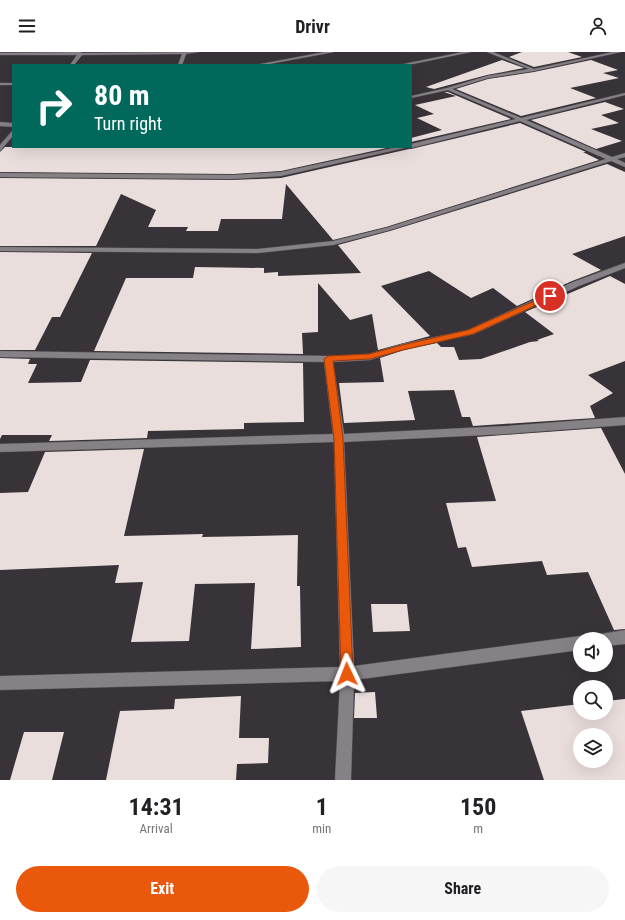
<!DOCTYPE html>
<html lang="en">
<head>
<meta charset="utf-8">
<style>
  :root { --surface:#fff; --page:#f6f6f6; --text:#202124; --muted:#757577; --accent:#ea580c }
  body { margin:0; font-family:"Roboto Condensed",sans-serif; background:var(--page); color:var(--text); height:100vh; display:flex; flex-direction:column; font-size:15px; white-space:nowrap }
  * { box-sizing:border-box; margin:0 }
  p { font-size:13px; color:var(--muted) }
  .icon { flex:none; width:22px; height:22px; fill:none; stroke:currentColor; stroke-width:2; stroke-linecap:round; stroke-linejoin:round }
  .map { position:relative; height:728px; overflow:hidden }
  .side { display:flex; flex-direction:column; background:var(--surface); flex:1 }
  .side>* { flex:none }
  .top-card { position:absolute; left:12px; top:12px; width:400px; height:84px; border-radius:0px; box-shadow:0 4px 16px #0002; background:#00695c; color:#fff; overflow:hidden }
  .buttons { position:absolute; left:573px; top:580px; display:grid; gap:8px }
  .buttons a { display:grid; place-items:center; width:40px; height:40px; border-radius:50%; background:var(--surface); box-shadow:0 4px 16px #0002; font-size:20px }
  .pin { position:absolute; display:grid; place-items:center; width:34px; height:34px; color:#fff; margin:-17px; border:2px solid #fff; border-radius:50%; box-shadow:0 1px 4px #0007 }
  .me { position:absolute; width:44px; margin:-22px; rotate:358deg; stroke-linejoin:round; filter:drop-shadow(0 0 3px #0008) }
  .turn { display:flex; align-items:center; gap:14px; height:84px; padding:0 16px; font-size:18px }
  .turn .icon { width:52px; height:52px; stroke-width:2.5 }
  .turn b { display:block; font-size:28px; line-height:34px }
  .eta { display:flex; justify-content:space-evenly; align-items:center; height:68px; text-align:center }
  .eta b { font-size:24px; font-weight:700; line-height:28px }
  .button { display:flex; gap:8px; margin-top:auto; padding:8px 16px }
  .button a { flex:1; height:46px; border-radius:24px; background:var(--accent); color:#fff; font-size:16px; font-weight:700; line-height:46px; text-align:center }
  .button a+a { background:var(--page); color:var(--text) }
  header { display:flex; justify-content:space-between; align-items:center; height:52px; padding:0 16px; background:var(--surface); font-size:18px; font-weight:700 }
  .map>svg:first-child { display:block }
</style>
</head>
<body>
<header><svg class="icon" aria-label="menu" viewBox="0 0 24 24"><path d="M4 6h16M4 12h16M4 18h16"/></svg>Drivr<svg class="icon" aria-label="person" viewBox="0 0 24 24"><circle cx="12" cy="8" r="4"/><path d="M4 21q1-7 8-7t8 7"/></svg></header>
<div class="map">
<svg width="625" height="728" viewBox="0 0 625 728">
  <rect width="100%" height="100%" fill="#383339"/>
  <path fill="#e9dedc" fill-rule="evenodd" d="M 522,0 L 568,0 L 582,5 L 534,15 L 509,5 Z
    M 502,8 L 524,16 L 487,23 L 434,37 L 426,35 Z
    M 591,8 L 618,18 L 603,21 L 619,26 L 570,36 L 596,46 L 521,64 L 456,37 L 488,27 L 534,20 Z
    M 444,40 L 448,40 L 511,67 L 411,90 L 411,86 L 442,78 L 417,66 L 434,62 L 415,53 L 456,44 Z
    M 605,50 L 624,57 L 601,63 L 619,71 L 591,77 L 622,89 L 596,97 L 531,68 Z
    M 520,71 L 586,100 L 583,100 L 599,108 L 386,175 L 333,188 L 286,132 L 282,167 L 221,167 L 218,179 L 186,179 L 188,175 L 148,175 L 156,158 L 121,142 L 96,194 L 0,194 L 0,126 L 233,128 L 281,126 L 409,97 L 411,97 Z
    M 5,95 L 391,95 L 281,119 L 233,122 L 0,120 L 0,100 Z
    M 607,112 L 625,120 L 625,184 L 572,202 L 601,218 L 572,229 L 517,254 L 493,236 L 471,246 L 429,219 L 381,234 L 430,284 L 378,298 L 372,262 L 350,268 L 318,231 L 318,280 L 302,281 L 303,302 L 94,299 L 126,226 L 193,226 L 195,215 L 264,216 L 264,221 L 278,220 L 278,224 L 361,221 L 338,193 L 390,179 Z
    M 0,200 L 92,201 L 60,265 L 52,265 L 35,298 L 0,298 Z
    M 610,224 L 625,232 L 625,309 L 588,323 L 613,341 L 590,354 L 595,366 L 473,374 L 470,365 L 462,365 L 454,338 L 408,339 L 415,368 L 344,371 L 339,331 L 384,330 L 380,306 L 404,298 L 437,291 L 441,295 L 454,295 L 459,308 L 481,307 L 530,290 L 539,289 L 537,288 L 554,282 L 525,260 Z
    M 0,306 L 30,307 L 28,312 L 37,312 L 28,331 L 81,330 L 90,308 L 303,311 L 304,370 L 244,371 L 244,377 L 148,379 L 147,386 L 49,389 L 52,383 L 2,383 L 0,387 Z
    M 601,376 L 625,422 L 625,577 L 614,578 L 588,520 L 547,523 L 542,509 L 472,515 L 466,495 L 458,496 L 446,451 L 496,449 L 477,385 Z
    M 144,397 L 124,484 L 203,482 L 202,485 L 298,483 L 297,534 L 300,534 L 301,595 L 251,597 L 255,531 L 195,532 L 189,589 L 131,590 L 143,530 L 115,531 L 119,513 L 0,518 L 0,441 L 28,440 L 45,400 Z
    M 371,552 L 407,552 L 410,579 L 373,580 Z
    M 375,640 L 377,666 L 354,666 L 355,641 Z
    M 241,644 L 239,686 L 269,686 L 268,711 L 237,712 L 236,728 L 106,728 L 120,659 L 174,657 L 175,647 Z
    M 625,647 L 625,728 L 544,728 L 521,659 L 580,652 L 580,661 L 606,661 L 606,649 ZM 580,683 L 606,683 L 606,709 L 580,709 Z
    M 24,680 L 64,680 L 52,728 L 10,728 Z"/>
  <g fill="none" stroke-linecap="round" stroke-linejoin="round">
    <defs>
      <path id="minor" d="M 80,0 L 83,1 L 199,0 L 186,2 L 182,13 L 178,13 L 182,2 L 82,3 L 74,13 L 70,13 L 77,3 L 0,3 L 0,1 Z
        M 325,0 L 334,0 L 264,13 L 255,13 Z
        M 463,0 L 471,0 L 408,13 L 399,13 Z
        M 487,0 L 493,0 L 534,17 L 613,0 L 621,0 L 534,19 L 488,26 L 452,37 L 521,66 L 625,41 L 625,43 L 526,68 L 612,105 L 625,101 L 625,105 L 617,107 L 625,111 L 625,115 L 611,109 L 390,178 L 333,193 L 258,201 L 0,199 L 0,195 L 258,197 L 333,189 L 386,176 L 606,107 L 520,69 L 411,96 L 409,95 L 411,95 L 411,92 L 516,67 L 448,38 L 411,46 L 411,44 L 447,36 L 487,24 L 529,17 Z
        M 0,31 L 13,31 L 13,33 L 0,33 Z
        M 0,70 L 13,71 L 13,75 L 0,74 Z
        M 13,78 L 13,84 L 0,99 L 0,93 Z
        M 398,95 L 409,95 L 281,124 L 233,127 L 0,125 L 0,121 L 233,123 L 281,120 Z
        M 625,211 L 625,216 L 579,234 L 474,282 L 404,297 L 370,308 L 333,310 L 344,382 L 506,374 L 625,365 L 625,373 L 506,382 L 344,390 L 354,614 L 580,584 L 585,587 L 580,587 L 580,598 L 354,628 L 351,728 L 335,728 L 340,629 L 0,638 L 0,624 L 340,615 L 334,390 L 0,400 L 0,392 L 333,382 L 324,310 L 0,305 L 0,299 L 328,304 L 369,302 L 402,292 L 468,278 L 573,230 Z
        M 625,578 L 625,592 L 606,594 L 606,587 L 599,587 L 601,582 Z"/>
    </defs>
    <use href="#minor" stroke="#555155" stroke-width="1"/>
    <use href="#minor" fill="#868187" fill-rule="evenodd"/>
  </g>
  <path fill="#ea580c" stroke="#983908" d="M 550,242 L 552,243 L 552,246 L 473,282 L 403,298 L 370,307 L 333,309 L 343,386 L 353,622 L 352,627 L 347,629 L 342,627 L 341,622 L 334,386 L 324,307 L 328,304 L 369,302 L 402,293 L 468,278 Z"/>
</svg>
<div class="buttons">
<a><svg class="icon" aria-label="sound" viewBox="0 0 24 24"><path d="M4 9h4l5-4v14l-5-4H4zM17 9q2 3 0 6"/></svg></a>
<a><svg class="icon" aria-label="search" viewBox="0 0 24 24"><circle cx="10" cy="10" r="6"/><path d="M15 15l6 6"/></svg></a>
<a><svg class="icon" aria-label="layers" viewBox="0 0 24 24"><path d="M12 4l9 5-9 5-9-5zM3 14l9 5 9-5"/></svg></a>
</div>
<div class="pin" style="left:550px;top:244px;background:#d93025"><svg class="icon" aria-label="arrive" viewBox="0 0 24 24"><path d="M6 21V4h12l-3 4 3 4H6"/></svg></div>
<svg class="me" style="left:347px;top:622px" viewBox="-20 -20 40 40"><path d="M0-17L14 15 0 8-14 15z" fill="#ea580c" stroke="#fff" stroke-width="4"/></svg>
<div class="top-card">
<div class="turn"><svg class="icon" aria-label="right" viewBox="0 0 24 24"><path d="M7 20v-9h11M14 6l5 5-5 5"/></svg><div><b>80 m</b>Turn right</div></div>
</div>
</div>
<section class="side">
<div class="eta">
<div><b>14:31</b><p>Arrival</p></div>
<div><b>1</b><p>min</p></div>
<div><b>150</b><p>m</p></div>
</div>
<div class="button"><a>Exit</a><a>Share</a></div>
</section>
</body>
</html>
